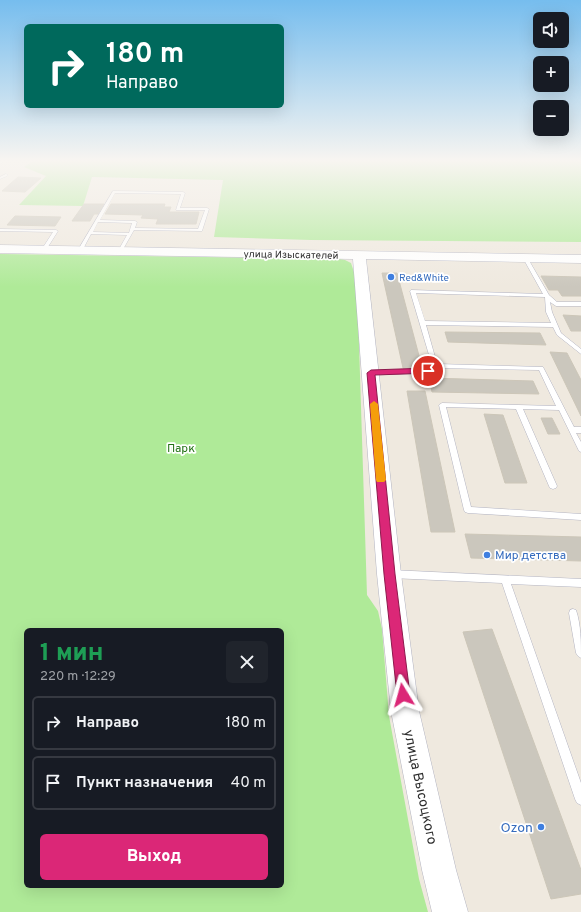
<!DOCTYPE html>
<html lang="ru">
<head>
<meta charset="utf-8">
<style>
  :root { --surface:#171b24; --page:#20242c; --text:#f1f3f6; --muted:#9ea1a6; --line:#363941; --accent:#db2777 }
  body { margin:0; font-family:Overpass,sans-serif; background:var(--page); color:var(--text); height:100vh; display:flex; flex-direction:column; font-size:15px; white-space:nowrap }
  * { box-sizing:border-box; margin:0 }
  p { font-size:13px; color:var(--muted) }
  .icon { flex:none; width:22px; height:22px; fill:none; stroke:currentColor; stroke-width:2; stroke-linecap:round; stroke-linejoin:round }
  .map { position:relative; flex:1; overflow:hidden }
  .sheet { position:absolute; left:24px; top:628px; width:260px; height:260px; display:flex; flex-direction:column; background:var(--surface); border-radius:6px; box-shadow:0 4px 16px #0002 }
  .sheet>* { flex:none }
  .banner { position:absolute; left:24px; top:24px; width:260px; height:84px; border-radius:6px; box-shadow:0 4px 16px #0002; background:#00695c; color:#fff; overflow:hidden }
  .buttons { position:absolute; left:533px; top:12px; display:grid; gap:8px }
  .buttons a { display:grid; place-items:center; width:36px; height:36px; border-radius:6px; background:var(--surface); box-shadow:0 4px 16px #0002; font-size:20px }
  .pin { position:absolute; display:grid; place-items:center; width:34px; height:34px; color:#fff; margin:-17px; border:2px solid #fff; border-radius:50%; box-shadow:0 1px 4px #0007 }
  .me { position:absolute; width:44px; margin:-22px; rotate:352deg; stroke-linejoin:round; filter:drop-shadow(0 0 3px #0008) }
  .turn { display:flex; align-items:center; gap:14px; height:84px; padding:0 16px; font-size:18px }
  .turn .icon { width:52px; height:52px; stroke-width:2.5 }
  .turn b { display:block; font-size:28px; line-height:34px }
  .round { display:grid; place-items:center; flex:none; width:42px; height:42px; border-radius:6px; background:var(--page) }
  .head { display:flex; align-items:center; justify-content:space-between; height:68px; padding:0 16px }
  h1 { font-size:24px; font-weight:800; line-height:30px; color:#1e9e55 }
  .primary-button { display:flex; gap:8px; margin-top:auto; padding:8px 16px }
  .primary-button a { flex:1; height:46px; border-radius:6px; background:var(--accent); color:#fff; font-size:16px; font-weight:800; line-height:46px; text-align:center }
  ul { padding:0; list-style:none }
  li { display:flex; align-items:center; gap:12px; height:54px; margin:0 8px 6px; padding:0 8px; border:2px solid var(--line); border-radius:6px }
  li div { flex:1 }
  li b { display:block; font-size:15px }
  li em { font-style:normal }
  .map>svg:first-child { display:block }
</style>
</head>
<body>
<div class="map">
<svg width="581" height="912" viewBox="0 0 581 912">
  <rect width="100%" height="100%" fill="#efe9df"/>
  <path fill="#afea98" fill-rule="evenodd" d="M 34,160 L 581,160 L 581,242 L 311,240 L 214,237 L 223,180 L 92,177 L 83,206 L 19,205 L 46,176 L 24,167 Z
    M 0,254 L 339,259 L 345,260 L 351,263 L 357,281 L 367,595 L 378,611 L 382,629 L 389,716 L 419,879 L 428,912 L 0,912 ZM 26,630 L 282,630 L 282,886 L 26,886 Z"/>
  <path fill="#cbc7bd" stroke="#ccc6b8" d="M 18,177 L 41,178 L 25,192 L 2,191 Z
    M 84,204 L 104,204 L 98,214 L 94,214 L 90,221 L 72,221 Z
    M 111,204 L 165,204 L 164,207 L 171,207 L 169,212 L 199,212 L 196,224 L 156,224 L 158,219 L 141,218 L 143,215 L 105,214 Z
    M 15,216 L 61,217 L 55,226 L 7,225 Z
    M 382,273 L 397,273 L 422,367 L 403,368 Z
    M 541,276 L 581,277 L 581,296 L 562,296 L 558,290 L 549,290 Z
    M 563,315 L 581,316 L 581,331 L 571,331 Z
    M 445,332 L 540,333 L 546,345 L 448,342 Z
    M 550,352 L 567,353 L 581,380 L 581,416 Z
    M 429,378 L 533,381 L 539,394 L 432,392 Z
    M 407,391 L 425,391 L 455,532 L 431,532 Z
    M 484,414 L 503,415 L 527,483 L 505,483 Z
    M 541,418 L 552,418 L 560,434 L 548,434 Z
    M 465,534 L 581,537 L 581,561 L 471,558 Z
    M 492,629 L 581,870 L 581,894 L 551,899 L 463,632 Z"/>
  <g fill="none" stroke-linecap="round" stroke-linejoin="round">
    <defs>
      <path id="lane" d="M 6,174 L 8,175 L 7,176 L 0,179 L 0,177 Z
        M 113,191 L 183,192 L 185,193 L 180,208 L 207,208 L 209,209 L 202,231 L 134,230 L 122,251 L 120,252 L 118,251 L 127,235 L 91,234 L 82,251 L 78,251 L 78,250 ZM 115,193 L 181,194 L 176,210 L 205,210 L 198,229 L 135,228 L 137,222 L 135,221 L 100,220 ZM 98,222 L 132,223 L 129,233 L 93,232 Z
        M 0,229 L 56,230 L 58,231 L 46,250 L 44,250 L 42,249 L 53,232 L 0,231 Z
        M 523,257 L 527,257 L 549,295 L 557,302 L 581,302 L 581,306 L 556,306 L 550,302 L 552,312 L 561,333 L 581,349 L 581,354 L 557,335 L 553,327 L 426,325 L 437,364 L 543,367 L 574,427 L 581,427 L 581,433 L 576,433 L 581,442 L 581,452 L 579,451 L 559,410 L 523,409 L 557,486 L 556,488 L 553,489 L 550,488 L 549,486 L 516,409 L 446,407 L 471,507 L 581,514 L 581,520 L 468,513 L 465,512 L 464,510 L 439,405 L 442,403 L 556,406 L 539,370 L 436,368 L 428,373 L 371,375 L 368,373 L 371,371 L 427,369 L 432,365 L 410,291 L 411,290 L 543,294 L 523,258 ZM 416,293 L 545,297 L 546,312 L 551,323 L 425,321 Z
        M 391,570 L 581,579 L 581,587 L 511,584 L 581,783 L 581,805 L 577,803 L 575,799 L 502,583 L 391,578 L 388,577 L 387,574 L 388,571 Z
        M 573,609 L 576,610 C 581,625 581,642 581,658 L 578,656 L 576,653 L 569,613 L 570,610 Z"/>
      <path id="street" d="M 0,160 L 7,160 L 0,164 Z"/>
      <path id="secondary" d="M 0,245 L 581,255 L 581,263 L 366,259 L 401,574 L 419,711 L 456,870 L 468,912 L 432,912 L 422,870 L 391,711 L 377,574 L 353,259 L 0,253 Z"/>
    </defs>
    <use href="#lane" stroke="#b3b4c2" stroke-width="1"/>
    <use href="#street" stroke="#b3b4c2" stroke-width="1"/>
    <use href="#secondary" stroke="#b3b4c2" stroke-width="1"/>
    <use href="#lane" fill="#fff" fill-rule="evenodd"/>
    <use href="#street" fill="#fff" fill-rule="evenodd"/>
    <use href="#secondary" fill="#fff" fill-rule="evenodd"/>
  </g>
  <linearGradient id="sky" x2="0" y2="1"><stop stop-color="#76bdee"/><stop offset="0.56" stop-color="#f8f5f1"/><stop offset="1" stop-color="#f8f5f1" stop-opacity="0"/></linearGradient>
  <rect width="581" height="287" fill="url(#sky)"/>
  <path fill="#db2777" stroke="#8e194d" d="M 428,368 L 432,371 L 431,373 L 375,375 L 395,574 L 410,695 L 408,700 L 403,702 L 399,700 L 397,695 L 384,574 L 367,373 L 371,370 Z"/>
  <path fill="#f59e0b" d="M 374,401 L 378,404 L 386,480 L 384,482 L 377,482 L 376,480 L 370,404 Z"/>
  <g fill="#3f7fe0" stroke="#fff" stroke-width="1.5">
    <circle cx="391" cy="277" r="4"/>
    <circle cx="487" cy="555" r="4"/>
    <circle cx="541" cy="827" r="4"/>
  </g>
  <g text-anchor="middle" stroke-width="3.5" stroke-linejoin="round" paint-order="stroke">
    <g font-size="10" fill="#2d2d2d" stroke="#fff">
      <text transform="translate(291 254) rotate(1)" y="4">улица Изыскателей</text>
    </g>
    <g font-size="10" fill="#366cbe" stroke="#fff" text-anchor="start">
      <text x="399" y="281">Red&amp;White</text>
    </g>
    <g font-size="12" fill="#237215" stroke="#fff">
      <text x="181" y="452">Парк</text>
    </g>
    <g font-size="12" fill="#366cbe" stroke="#fff" text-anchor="start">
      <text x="495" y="559">Мир детства</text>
    </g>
    <g font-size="14" fill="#2d2d2d" stroke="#fff">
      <text transform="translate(421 787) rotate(78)" y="5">улица Высоцкого</text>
    </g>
    <g font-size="14" fill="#366cbe" stroke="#fff" text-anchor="end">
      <text x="533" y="832">Ozon</text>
    </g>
  </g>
</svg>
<div class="buttons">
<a><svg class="icon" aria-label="sound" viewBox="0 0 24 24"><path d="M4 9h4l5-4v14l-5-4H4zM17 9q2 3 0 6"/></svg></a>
<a>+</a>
<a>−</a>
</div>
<div class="pin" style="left:428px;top:371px;background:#d93025"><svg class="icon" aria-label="arrive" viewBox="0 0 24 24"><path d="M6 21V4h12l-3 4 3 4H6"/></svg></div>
<svg class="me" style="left:403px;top:695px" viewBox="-20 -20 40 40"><path d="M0-17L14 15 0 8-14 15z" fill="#db2777" stroke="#fff" stroke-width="4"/></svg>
<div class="banner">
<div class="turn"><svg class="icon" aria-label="right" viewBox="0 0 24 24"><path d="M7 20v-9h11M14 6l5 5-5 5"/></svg><div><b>180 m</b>Направо</div></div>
</div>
<section class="sheet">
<div class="head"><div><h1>1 мин</h1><p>220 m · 12:29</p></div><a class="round"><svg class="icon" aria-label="close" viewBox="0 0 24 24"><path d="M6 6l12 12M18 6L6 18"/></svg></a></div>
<ul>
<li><svg class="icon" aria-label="right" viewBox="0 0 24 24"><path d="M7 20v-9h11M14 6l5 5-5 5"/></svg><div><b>Направо</b></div><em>180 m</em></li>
<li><svg class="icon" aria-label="arrive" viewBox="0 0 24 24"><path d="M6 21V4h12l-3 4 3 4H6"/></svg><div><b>Пункт назначения</b></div><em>40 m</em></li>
</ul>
<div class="primary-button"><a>Выход</a></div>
</section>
</div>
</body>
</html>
